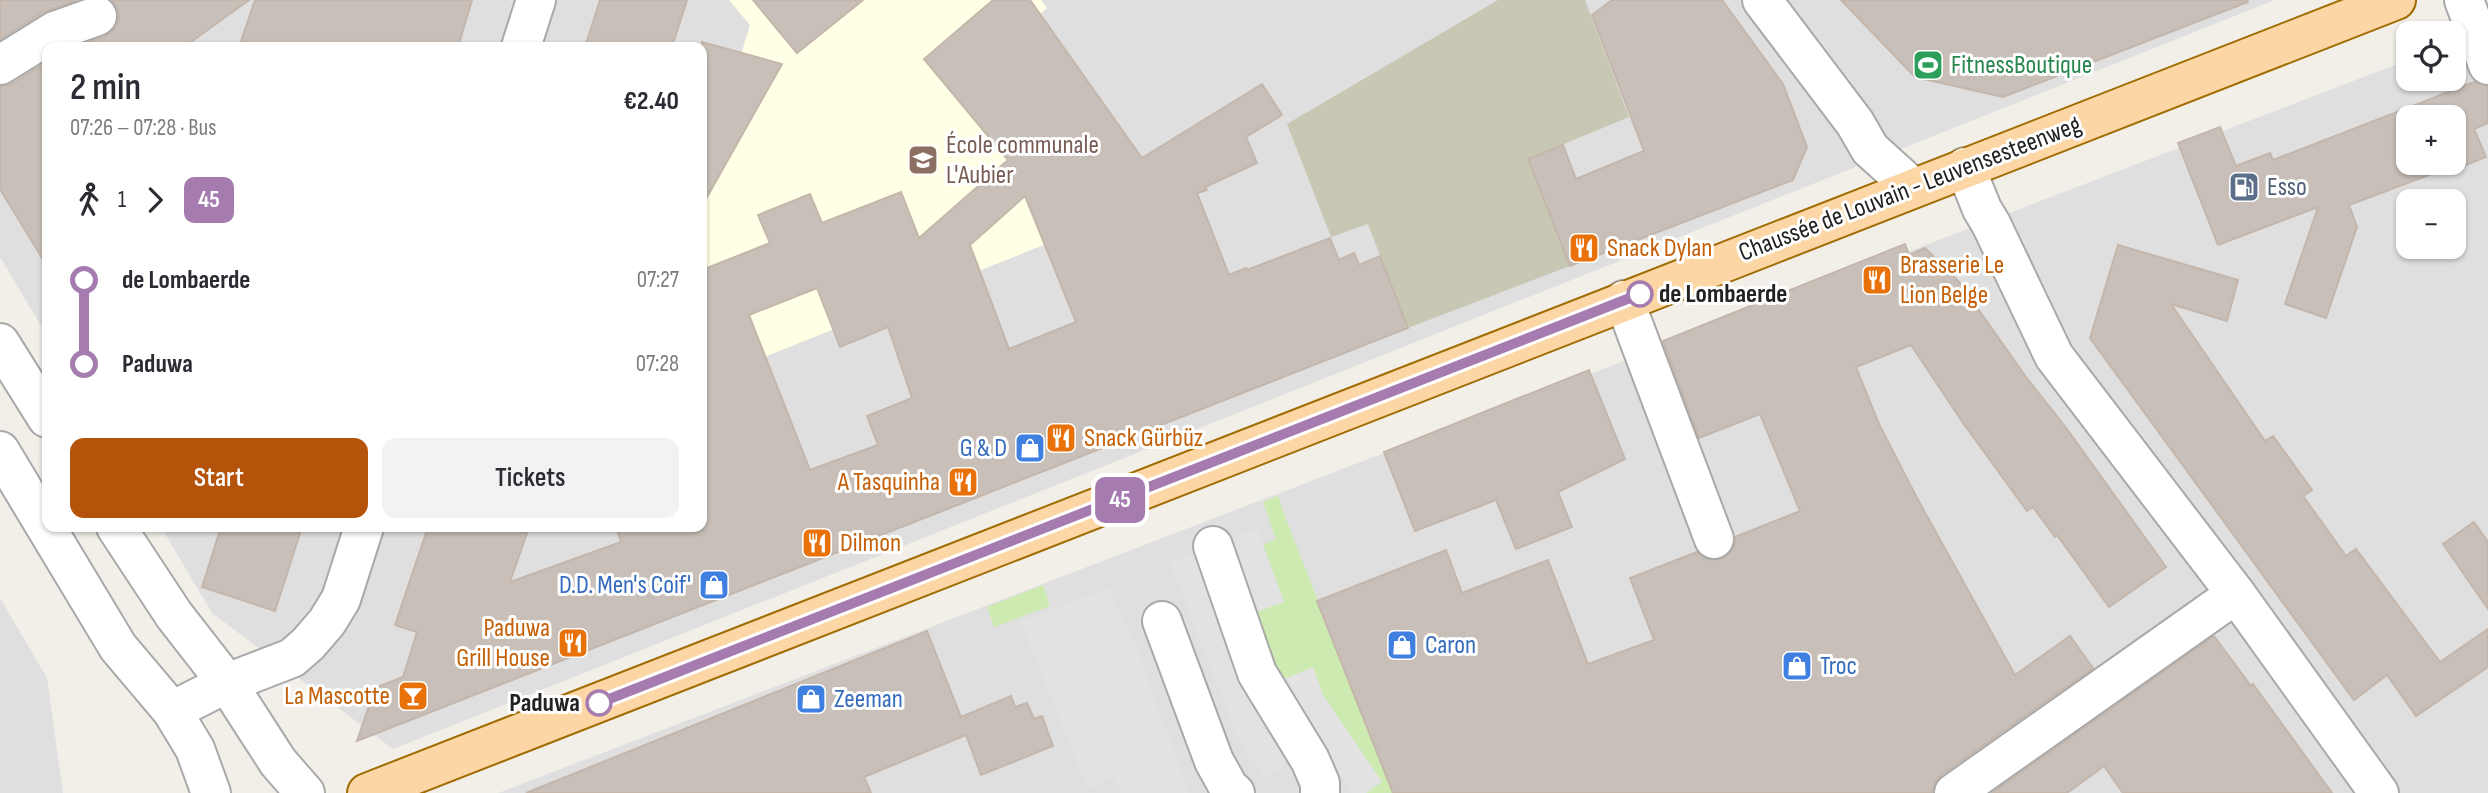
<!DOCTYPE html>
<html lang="en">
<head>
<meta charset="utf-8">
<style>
  body { margin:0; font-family:"Sofia Sans Condensed",sans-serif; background:#f2f2f3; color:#2b2b33; height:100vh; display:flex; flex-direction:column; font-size:26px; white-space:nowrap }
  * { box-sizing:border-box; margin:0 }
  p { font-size:23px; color:#7c7c81 }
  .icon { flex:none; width:38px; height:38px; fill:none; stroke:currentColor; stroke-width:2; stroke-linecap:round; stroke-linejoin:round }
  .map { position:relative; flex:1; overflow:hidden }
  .drawer { position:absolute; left:42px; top:42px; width:665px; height:490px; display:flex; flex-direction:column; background:#fff; border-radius:14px; box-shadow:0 2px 5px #0004 }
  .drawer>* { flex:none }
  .badge { padding:0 14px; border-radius:10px; font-size:24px; line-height:46px }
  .tools { position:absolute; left:2396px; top:21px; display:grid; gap:14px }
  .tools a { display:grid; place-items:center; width:70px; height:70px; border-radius:14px; background:#fff; box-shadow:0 2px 5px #0004; font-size:35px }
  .map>.badge { position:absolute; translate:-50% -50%; box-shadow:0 0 0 4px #fff }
  .legs { display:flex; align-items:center; gap:10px; height:77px; padding:0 28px; font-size:23px }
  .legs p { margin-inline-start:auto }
  .overview { display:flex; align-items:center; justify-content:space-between; height:119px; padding:0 28px }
  h1 { font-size:38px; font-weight:600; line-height:52px }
  .cta { display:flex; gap:14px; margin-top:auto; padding:14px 28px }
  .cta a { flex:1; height:80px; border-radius:14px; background:#b45309; color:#fff; font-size:28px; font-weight:600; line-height:80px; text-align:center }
  .cta a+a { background:#f2f2f3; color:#2b2b33 }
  ul { padding:0 28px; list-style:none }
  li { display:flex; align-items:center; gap:24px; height:84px; font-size:26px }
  li i { display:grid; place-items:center; width:10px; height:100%; margin:0 9px; background:currentColor }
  li i::after { content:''; width:18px; height:18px; margin:-9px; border:5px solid; border-radius:50%; background:#fff }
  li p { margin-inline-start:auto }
  li:first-child i { background:linear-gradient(#0000 50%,currentColor 0) }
  li:last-child i { background:linear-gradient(currentColor 50%,#0000 0) }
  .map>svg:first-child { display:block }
</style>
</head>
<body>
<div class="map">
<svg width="2488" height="793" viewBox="0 0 2488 793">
  <rect width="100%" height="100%" fill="#f2efe9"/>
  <g fill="#e0dfdf" fill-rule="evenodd">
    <polygon points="0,0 2275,0 393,749 212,613 161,527 702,527 702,47 47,47 47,336 0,257"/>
    <path d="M2488 30V793H498L2408 60V79H2454V43ZM2408 117H2454V163H2408ZM2408 201H2454V247H2408Z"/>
    <polygon points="0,598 47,678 63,793 0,793"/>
  </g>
  <polygon fill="#ffffe5" points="729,0 1041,0 1047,8 1040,14 1168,195 732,370 702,294 702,126 739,61 750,25"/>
  <polygon fill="#c7c7b4" points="1498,0 1585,0 1629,117 1528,159 1570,266 1408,328 1368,224 1331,237 1287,124"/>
  <g fill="#cdebb0">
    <polygon points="1278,496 1286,519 1393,793 1366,793 1382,782 1323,695 1313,668 1284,679 1279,674 1256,612 1284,602 1263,545 1276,539 1263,502"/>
    <polygon points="1043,585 1050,606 994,627 987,607"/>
  </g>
  <g fill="#e2e2e2">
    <polygon points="1257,529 1284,602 1256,612 1279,674 1285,679 1313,667 1323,695 1382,782 1366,793 1352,793 1324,746 1288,763 1265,779 1238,740 1170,562"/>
    <polygon points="1109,588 1136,647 1190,793 1121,793 1114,777 1087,788 1021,621"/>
  </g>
  <g fill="#c7bfb8" stroke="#c4b6ab" stroke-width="2" fill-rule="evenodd">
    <polygon points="0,0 77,0 44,12 0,39"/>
    <polygon points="112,0 249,0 184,47 75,47 104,37 114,30 119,19 118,9"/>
    <polygon points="255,0 472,0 458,47 239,47"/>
    <polygon points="600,0 687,0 672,47 585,47"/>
    <polygon points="753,0 863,0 797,53"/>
    <path d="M993 0H1030L1142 158 1262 84 1282 115 1246 137 1257 163 1205 187 1207 190 1197 193 1229 275 1246 268 1247 270 1330 238 1339 260 1354 253 1359 265 1380 256 1408 328 357 741 375 688 403 677 417 632 395 625 428 527H529L510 582 621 542 616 527H702V270L770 243 758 215 810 194 822 223 901 192 919 238 1008 160 924 59ZM1025 196 1076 322 1009 349 970 245ZM817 288 840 347 888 327 912 398 867 416 878 445 810 470 749 315Z"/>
    <polygon points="1612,0 1722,0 1783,84 1807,147 1793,180 1570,266 1528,159 1563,145 1576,179 1644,151 1592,15"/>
    <polygon points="1841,0 2247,0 2248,2 2003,97 1915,77"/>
    <polygon points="702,42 782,64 702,206"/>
    <polygon points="47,62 47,266 0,189 0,87 11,84"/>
    <path d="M2474 82 2488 86V123L2474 129 2486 157 2451 171 2450 167 2349 205 2357 227 2326 318 2285 304 2318 207 2218 245 2178 143 2220 127 2236 166 2270 153 2273 160ZM2408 117H2454V163H2408Z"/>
    <polygon points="1905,244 1909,255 1925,248 1959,282 2026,377 2067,429 2166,567 2109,607 2057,535 2055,537 2033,507 2027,511 1963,423 1911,345 1856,367 1879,424 1917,498 2015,675 2070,636 2093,668 1941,775 1935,783 1932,793 1393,793 1317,601 1446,550 1462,593 1548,560 1588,664 1654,640 1630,578 1697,552 1701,556 1710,560 1722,559 1731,552 1735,543 1735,537 1800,511 1760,414 1699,438 1663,341"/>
    <polygon points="2118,245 2238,280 2227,321 2171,304 2265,441 2273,436 2312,490 2303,496 2346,556 2356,549 2440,662 2488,629 2488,667 2416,716 2387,675 2354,700 2090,338"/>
    <polygon points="1589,370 1625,459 1558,492 1572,527 1516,549 1496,500 1415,531 1384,452"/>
    <polygon points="2474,522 2488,542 2488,609 2443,544"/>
    <polygon points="221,527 302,527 275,611 202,587"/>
    <polygon points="927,631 961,717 1011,696 1015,707 1027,703 1034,719 1042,716 1053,746 981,775 966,735 864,777 871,793 526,793"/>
    <polygon points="2214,636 2251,686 2253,684 2332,793 2123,793 2104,766 2067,793 1992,793"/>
  </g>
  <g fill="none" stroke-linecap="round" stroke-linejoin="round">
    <g stroke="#a9a9a9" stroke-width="42">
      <g id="minor">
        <polyline points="1762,0 1855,123 1870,149 1912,187"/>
        <polyline points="2464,0 2488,65"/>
        <polyline points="521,47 536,0"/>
        <polyline points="0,65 55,31 97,16"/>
        <polyline points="1965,167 1982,209 1991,224 2054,356 2236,594 2379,793"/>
        <polyline points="1624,300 1714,539"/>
        <polyline points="0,343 47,418"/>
        <polyline points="0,451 118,647 172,711 195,749 211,793"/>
        <polyline points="116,527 174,615 227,683 278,762 305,793"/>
        <polyline points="1213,546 1257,673 1310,760 1320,783 1320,793"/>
        <polyline points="1162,621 1214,761 1229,788 1235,793"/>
        <polyline points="172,711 227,683 292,658 308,644 327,622 341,599 364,527"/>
        <polyline points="1954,793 2236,594"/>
      </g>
    </g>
    <g stroke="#a06b00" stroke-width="42">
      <polyline id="major" points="367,793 2396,0"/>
    </g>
    <use href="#minor" stroke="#fff" stroke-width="38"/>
    <use href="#major" stroke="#fcd6a4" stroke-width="38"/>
  </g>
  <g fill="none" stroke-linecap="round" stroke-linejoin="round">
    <g stroke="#fff" stroke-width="16">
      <polyline id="line-1" points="599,703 1640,294"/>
    </g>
    <use href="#line-1" stroke="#a67cb0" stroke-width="10"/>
  </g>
  <defs>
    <g id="stadium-square" transform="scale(1.575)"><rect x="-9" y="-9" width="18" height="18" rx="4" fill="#2e9e5b" stroke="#fff"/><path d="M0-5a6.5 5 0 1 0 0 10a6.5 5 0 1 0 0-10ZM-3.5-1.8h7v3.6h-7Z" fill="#fff"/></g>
    <g id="school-square" transform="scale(1.575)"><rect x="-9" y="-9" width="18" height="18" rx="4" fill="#8d6e63" stroke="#fff"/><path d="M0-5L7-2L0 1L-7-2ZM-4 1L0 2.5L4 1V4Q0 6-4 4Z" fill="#fff"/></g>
    <g id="fuel-square" transform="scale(1.575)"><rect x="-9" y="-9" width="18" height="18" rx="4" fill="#5c6f8a" stroke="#fff"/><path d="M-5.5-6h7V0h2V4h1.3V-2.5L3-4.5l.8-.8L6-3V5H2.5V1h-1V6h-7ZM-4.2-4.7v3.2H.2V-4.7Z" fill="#fff"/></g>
    <g id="restaurant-square" transform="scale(1.575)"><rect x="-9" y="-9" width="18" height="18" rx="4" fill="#e8710a" stroke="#fff"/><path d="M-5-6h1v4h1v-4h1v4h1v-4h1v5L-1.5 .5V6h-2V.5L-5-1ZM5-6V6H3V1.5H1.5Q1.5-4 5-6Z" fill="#fff"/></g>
    <g id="shop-square" transform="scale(1.575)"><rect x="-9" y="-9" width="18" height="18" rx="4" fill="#3f7fe0" stroke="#fff"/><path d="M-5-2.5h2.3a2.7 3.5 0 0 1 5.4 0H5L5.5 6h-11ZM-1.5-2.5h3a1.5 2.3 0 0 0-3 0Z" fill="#fff"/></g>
    <g id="bar-square" transform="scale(1.575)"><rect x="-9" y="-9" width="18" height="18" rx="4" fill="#e8710a" stroke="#fff"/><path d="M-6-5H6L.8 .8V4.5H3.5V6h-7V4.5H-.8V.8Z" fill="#fff"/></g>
  </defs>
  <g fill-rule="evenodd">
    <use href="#stadium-square" x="1928" y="65"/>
    <use href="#school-square" x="923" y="160"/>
    <use href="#fuel-square" x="2244" y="187"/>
    <use href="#restaurant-square" x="1584" y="248"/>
    <use href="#restaurant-square" x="1877" y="280"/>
    <use href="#restaurant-square" x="1061" y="438"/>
    <use href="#shop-square" x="1030" y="448"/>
    <use href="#restaurant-square" x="963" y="482"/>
    <use href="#restaurant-square" x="817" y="543"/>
    <use href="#shop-square" x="714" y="585"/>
    <use href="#restaurant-square" x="573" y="643"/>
    <use href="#shop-square" x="1402" y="645"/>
    <use href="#shop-square" x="1797" y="666"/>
    <use href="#bar-square" x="413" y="696"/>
    <use href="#shop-square" x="811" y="699"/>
  </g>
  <g fill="#fff" stroke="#a67cb0" stroke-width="3.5">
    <circle cx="1640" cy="294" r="12"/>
    <circle cx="599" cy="703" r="12"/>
  </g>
  <g text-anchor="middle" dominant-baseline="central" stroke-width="6" stroke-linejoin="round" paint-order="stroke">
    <g font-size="26" fill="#27864d" stroke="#fff" text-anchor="start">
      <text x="1951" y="65">FitnessBoutique</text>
    </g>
    <g font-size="26" fill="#785e54" stroke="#fff" text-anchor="start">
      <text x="946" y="145">École communale<tspan x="946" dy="30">L'Aubier</tspan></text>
    </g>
    <g font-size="26" fill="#4e5e75" stroke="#fff" text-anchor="start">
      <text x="2267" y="187">Esso</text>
    </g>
    <g font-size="26" fill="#222" stroke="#fff">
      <text transform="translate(1910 189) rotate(-21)">Chaussée de Louvain - Leuvensesteenweg</text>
    </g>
    <g font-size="26" fill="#c56008" stroke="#fff" text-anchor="start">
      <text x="1607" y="248">Snack Dylan</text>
      <text x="1900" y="265">Brasserie Le<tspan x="1900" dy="30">Lion Belge</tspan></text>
      <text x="1084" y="438">Snack Gürbüz</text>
      <text x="940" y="482" text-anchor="end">A Tasquinha</text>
      <text x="840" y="543">Dilmon</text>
      <text x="550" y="628" text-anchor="end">Paduwa<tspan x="550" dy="30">Grill House</tspan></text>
      <text x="390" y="696" text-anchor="end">La Mascotte</text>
    </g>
    <g font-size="26" font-weight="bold" fill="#222" stroke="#fff" text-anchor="start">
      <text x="1659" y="294">de Lombaerde</text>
      <text x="580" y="703" text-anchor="end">Paduwa</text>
    </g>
    <g font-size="26" fill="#366cbe" stroke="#fff" text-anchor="start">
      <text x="1007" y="448" text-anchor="end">G &amp; D</text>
      <text x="691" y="585" text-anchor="end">D.D. Men's Coif'</text>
      <text x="1425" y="645">Caron</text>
      <text x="1820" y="666">Troc</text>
      <text x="834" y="699">Zeeman</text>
    </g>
  </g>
</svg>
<div class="tools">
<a><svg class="icon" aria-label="locate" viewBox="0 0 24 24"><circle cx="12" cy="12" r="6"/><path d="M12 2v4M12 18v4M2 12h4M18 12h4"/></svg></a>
<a>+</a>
<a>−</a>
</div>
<b class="badge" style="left:1120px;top:500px;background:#a67cb0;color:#fff">45</b>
<section class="drawer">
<div class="overview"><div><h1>2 min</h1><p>07:26 – 07:28 · Bus</p></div><b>€2.40</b></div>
<div class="legs"><svg class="icon" aria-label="walk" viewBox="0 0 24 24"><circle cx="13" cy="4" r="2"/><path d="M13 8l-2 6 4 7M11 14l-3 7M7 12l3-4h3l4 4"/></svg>1<svg class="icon" aria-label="forward" viewBox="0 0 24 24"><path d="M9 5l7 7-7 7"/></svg><b class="badge" style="background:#a67cb0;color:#fff">45</b></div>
<ul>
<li><i style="color:#a67cb0"></i><b>de Lombaerde</b><p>07:27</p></li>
<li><i style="color:#a67cb0"></i><b>Paduwa</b><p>07:28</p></li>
</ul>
<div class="cta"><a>Start</a><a>Tickets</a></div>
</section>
</div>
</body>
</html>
